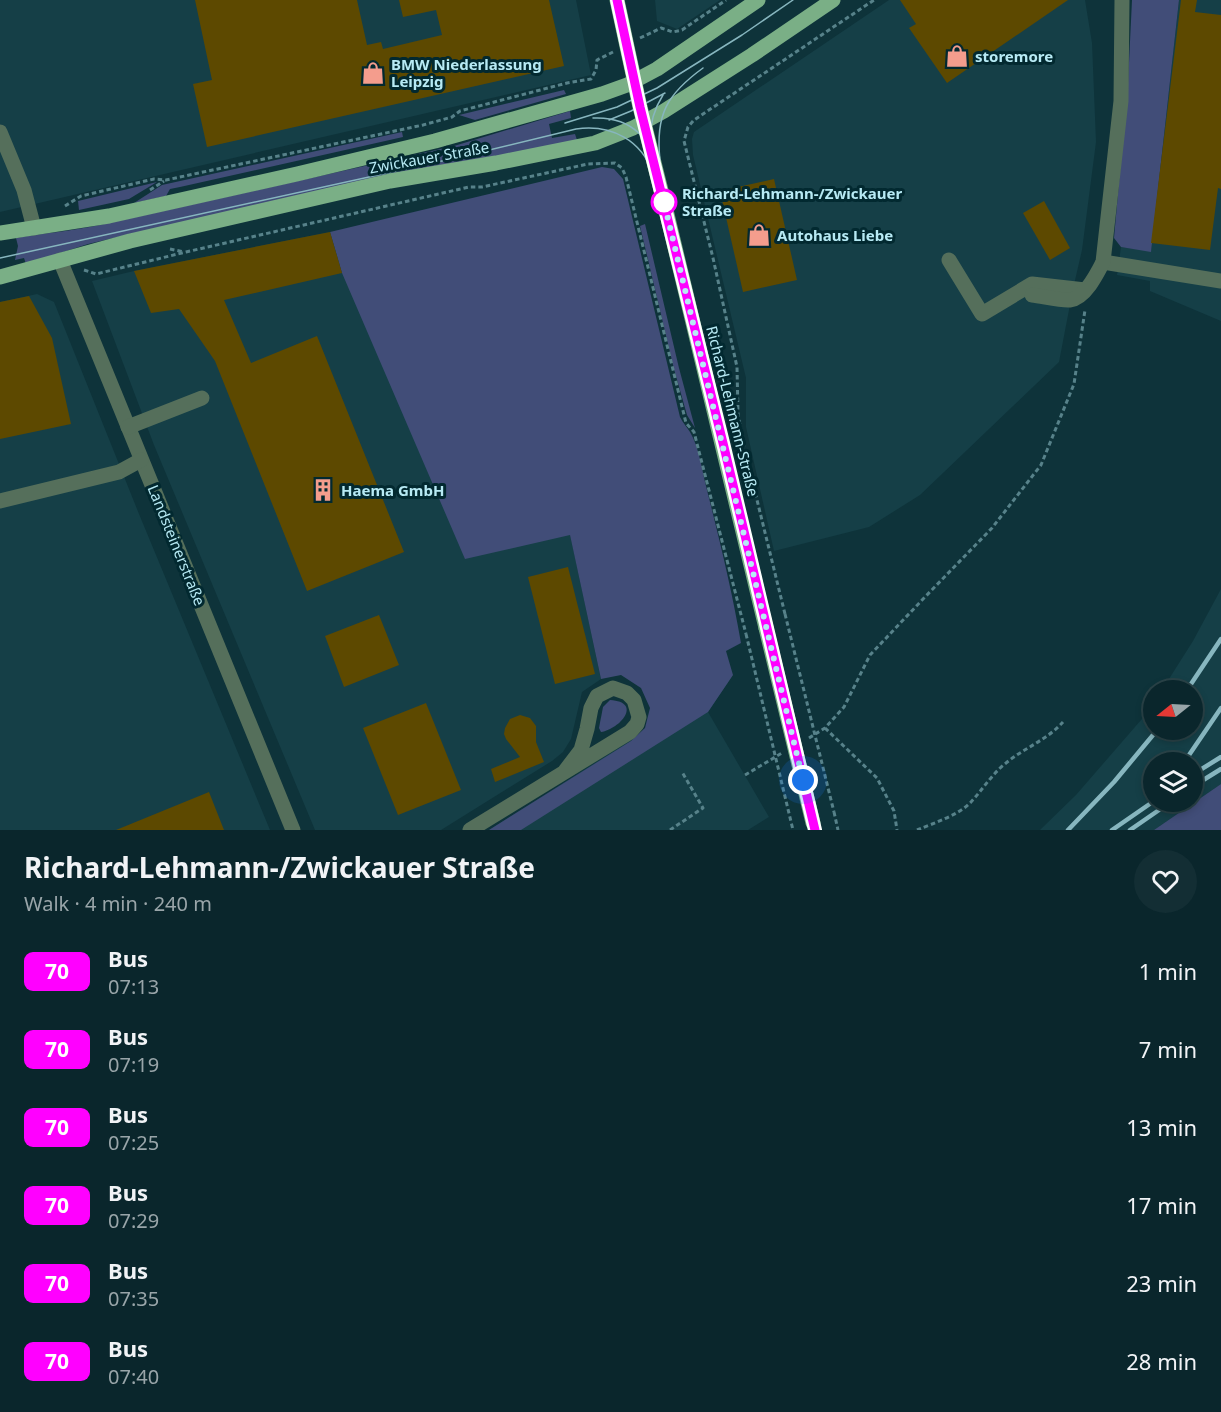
<!DOCTYPE html>
<html lang="en">
<head>
<meta charset="utf-8">
<style>
  body { margin:0; font-family:"Noto Sans",sans-serif; background:#132e34; color:#f1f3f6; height:100vh; display:flex; flex-direction:column; font-size:22px; white-space:nowrap }
  * { box-sizing:border-box; margin:0 }
  p { font-size:20px; color:#99a5a9 }
  .icon { flex:none; width:33px; height:33px; fill:none; stroke:currentColor; stroke-width:2; stroke-linecap:round; stroke-linejoin:round }
  .map { position:relative; height:830px; overflow:hidden }
  .panel { display:flex; flex-direction:column; background:#0a262c; flex:1 }
  .panel>* { flex:none }
  .badge { padding:0 12px; border-radius:9px; font-size:21px; line-height:39px }
  .needle { width:39px; rotate:252deg }
  .controls { position:absolute; left:1143px; top:680px; display:grid; gap:12px }
  .controls a { display:grid; place-items:center; width:60px; height:60px; border-radius:50%; background:#0a262c; box-shadow:0 3px 9px #0003,0 0 0 2px #2a4348; font-size:30px }
  .you { position:absolute; width:30px; height:30px; margin:-15px; border:4px solid #fff; border-radius:50%; background:#1a73e8; box-shadow:0 0 0 9px #1a73e833 }
  .map>.badge { position:absolute; translate:-50% -50%; box-shadow:0 0 0 3px #fff }
  .round { display:grid; place-items:center; flex:none; width:63px; height:63px; border-radius:32px; background:#132e34 }
  .head { display:flex; align-items:center; justify-content:space-between; height:102px; padding:0 24px }
  h1 { font-size:28px; font-weight:700; line-height:45px }
  ul { padding:0; list-style:none }
  li { display:flex; align-items:center; gap:18px; height:78px; padding:0 24px }
  li div { flex:1 }
  li b { display:block; font-size:22px }
  li em { font-style:normal }
  li .badge { min-width:66px; font-weight:700; text-align:center }
  .map>svg:first-child { display:block }
</style>
</head>
<body>
<div class="map">
<svg width="1221" height="830" viewBox="0 0 1221 830">
  <rect width="100%" height="100%" fill="#0e333a"/>
  <g fill="#153f47" fill-rule="evenodd">
    <polygon points="0,0 576,0 591,75 0,212"/>
    <polygon points="655,0 720,0 677,29 657,21"/>
    <polygon points="889,0 1085,0 1092,43 1096,142 1082,250 1073,289 1059,362 920,495 869,527 774,551 746,427 746,378 693,155 692,139 694,132"/>
    <polygon points="1179,0 1221,0 1221,321 1150,291 1150,281 1117,275 1121,247 1151,251"/>
    <polygon points="330,232 342,273 570,534 601,679 582,692 571,739 563,752 552,761 441,830 315,830 154,445 92,281 134,271"/>
    <polygon points="37,294 54,302 139,514 270,830 0,830 0,302"/>
    <path d="M1221 589V784L1154 830H1040L1076 795 1148 712 1153 703 1154 729H1192V690H1162L1193 641ZM1154 762H1192V801H1154Z"/>
    <polygon points="733,675 708,712 769,817 748,830 489,830"/>
  </g>
  <g fill="#414d78">
    <polygon points="1132,0 1179,0 1151,252 1121,247 1114,238 1128,83"/>
    <polygon points="564,90 566,94 475,120 459,115"/>
    <path d="M570 111 571 118 549 124 552 138 575 134 577 140 152 229 88 244 26 264 24 258 15 260 18 246 16 238C44 233 72 231 100 225L454 146Z"/>
    <polygon points="402,132 403,137 180,187 170,189 166,196 134,203 162,185"/>
    <path d="M602 167 614 169 623 179 680 417C683 423 687 427 690 432 699 447 702 470 706 486 719 538 732 590 741 643L726 651 733 675 708 712 521 830H489L631 741 645 728 650 708 641 688 621 675 601 679 570 535 465 559 342 273 330 232Z"/>
    <polygon points="157,182 129,199 79,210 78,201"/>
    <polygon points="645,224 679,368 695,428 687,415 674,369 640,226"/>
    <path d="M610 700C643 702 620 729 601 732L599 728 603 707Z"/>
    <polygon points="1221,784 1221,830 1154,830"/>
  </g>
  <g fill="#5d4900">
    <polygon points="195,0 357,0 367,45 381,42 383,49 442,35 436,10 403,17 399,0 549,0 564,66 207,147 193,84 212,80"/>
    <polygon points="900,0 1068,0 947,83 909,28 916,24"/>
    <polygon points="1181,0 1197,0 1195,12 1221,15 1221,189 1218,188 1210,250 1151,243"/>
    <polygon points="774,179 797,280 743,292 720,191"/>
    <polygon points="1044,201 1070,248 1050,260 1023,213"/>
    <polygon points="330,232 342,273 224,300 251,363 317,336 404,552 307,591 215,361 179,309 151,313 134,271"/>
    <polygon points="29,296 52,338 71,424 0,439 0,302"/>
    <polygon points="568,567 595,674 555,684 528,577"/>
    <polygon points="379,615 399,665 344,687 325,636"/>
    <polygon points="426,703 461,790 398,815 363,728"/>
    <polygon points="520,715 530,718 536,726 536,742 544,762 495,782 491,769 520,757 506,739 504,734 505,728 510,719"/>
    <polygon points="209,792 224,830 116,830"/>
  </g>
  <g fill="none" stroke-linecap="round" stroke-linejoin="round">
    <g stroke="#57828a" stroke-width="3" stroke-dasharray="4.5 3" stroke-linecap="butt">
      <polyline points="640,38 661,28 673,32 682,30 726,0"/>
      <polyline points="150,190 164,181"/>
      <polyline points="65,206 81,196 154,179 166,180 423,125 452,117 460,111 567,83 591,79 596,70 597,60 613,52"/>
      <polyline points="170,249 184,252"/>
      <polyline points="84,270 96,274 186,252 469,187 482,187 588,164 615,163 622,168 626,177 686,423 694,432 746,634"/>
      <polyline points="785,614 744,447 738,414 737,367 713,258 684,141 688,127 694,120 874,0"/>
      <polyline points="825,728 877,778 894,811 897,830"/>
      <polyline points="809,738 825,728 844,707 870,655 925,597 992,528 1041,465 1074,384 1085,310"/>
      <polyline points="745,775 782,753"/>
      <polyline points="834,812 838,830"/>
      <polyline points="670,830 703,808 682,772"/>
      <path d="M917 830C934 823 959 815 971 802 983 789 992 774 1006 763 1024 748 1047 740 1063 722"/>
    </g>
    <g stroke="#556f5b" stroke-width="15">
      <polyline points="0,132 24,190 34,228"/>
      <polyline points="60,260 293,830"/>
      <polyline points="949,260 982,314 1032,284 1085,290"/>
      <polyline points="1103,262 1221,281"/>
      <path d="M1032 295C1042 296 1061 301 1070 300 1085 298 1097 274 1103 262L1121 101 1122 0"/>
      <polyline points="128,427 202,398"/>
      <polyline points="0,501 119,472 141,460"/>
      <polyline points="470,830 630,732 637,724 639,717 634,700 627,693 613,688 597,696 591,708 587,729 581,750 565,771"/>
    </g>
    <g stroke="#7aaf86" stroke-width="15">
      <polyline points="617,0 640,107 666,210 766,628"/>
      <polyline points="0,233 109,216 297,174 435,141 602,94 627,85 657,69 758,0"/>
      <polyline points="0,277 130,241 390,181 496,163 595,143 633,128 664,111 752,55 833,0"/>
    </g>
    <g stroke="#87b6bf" stroke-width="1.5">
      <path d="M593 118C634 116 654 143 662 179"/>
      <polyline points="609,120 631,111 665,93"/>
      <polyline points="565,123 617,107 657,88 742,35 793,0"/>
      <path d="M650 140C650 123 654 109 663 95"/>
      <path d="M660 160C655 115 667 94 703 68"/>
      <path d="M0 258 460 157 576 129C611 124 642 140 653 174L812 830"/>
    </g>
    <g stroke="#87b6bf" stroke-width="4.5">
      <polyline points="1187,690 1221,639"/>
      <polyline points="1187,758 1221,708"/>
      <polyline points="1192,775 1221,757"/>
      <polyline points="1192,787 1221,769"/>
      <polyline points="1068,830 1114,782 1158,729"/>
      <polyline points="1112,830 1154,801"/>
      <polyline points="1130,830 1172,801"/>
    </g>
    <g stroke="#57828a" stroke-width="3" stroke-dasharray="4.5 3" stroke-linecap="butt">
      <polyline points="785,614 834,812"/>
      <polyline points="746,634 793,830"/>
    </g>
    <polyline stroke="#7aaf86" stroke-width="15" points="766,628 813,823"/>
  </g>
  <g fill="none" stroke-linecap="round" stroke-linejoin="round">
    <g stroke="#fff" stroke-width="14">
      <polyline id="line" points="617,0 640,107 724,447 815,830"/>
    </g>
    <use href="#line" stroke="#f0f" stroke-width="9"/>
    <polyline stroke="#b7eaf4" stroke-width="6" stroke-dasharray="0 10.8" points="664,202 662,194 803,780"/>
  </g>
  <defs>
    <g id="shop-bare" transform="scale(1.8)"><path d="M-5-2.5h2.3a2.7 3.5 0 0 1 5.4 0H5L5.5 6h-11ZM-1.5-2.5h3a1.5 2.3 0 0 0-3 0Z" fill="#f49d8d" stroke="#022930" stroke-width="2.5" paint-order="stroke"/></g>
    <g id="building-bare" transform="scale(1.8)"><path d="M-4-6H4V6H1V3H-1V6H-4ZM-2.5-4.3h1.7v1.8h-1.7ZM.8-4.3h1.7v1.8H.8ZM-2.5-1h1.7V.8h-1.7ZM.8-1h1.7V.8H.8Z" fill="#f49d8d" stroke="#022930" stroke-width="2.5" paint-order="stroke"/></g>
  </defs>
  <g fill-rule="evenodd">
    <use href="#shop-bare" x="957" y="56"/>
    <use href="#shop-bare" x="373" y="73"/>
    <use href="#shop-bare" x="759" y="235"/>
    <use href="#building-bare" x="323" y="490"/>
  </g>
  <circle fill="#fff" stroke="#f0f" stroke-width="3" cx="664" cy="202" r="12"/>
  <g text-anchor="middle" dominant-baseline="central" stroke-width="6" stroke-linejoin="round" paint-order="stroke">
    <g font-size="15" font-weight="bold" fill="#b7eaf4" stroke="#022930" text-anchor="start">
      <text x="975" y="56">storemore</text>
      <text x="391" y="64">BMW Niederlassung<tspan x="391" dy="17">Leipzig</tspan></text>
      <text x="777" y="235">Autohaus Liebe</text>
      <text x="341" y="490">Haema GmbH</text>
    </g>
    <g font-size="15" fill="#b7eaf4" stroke="#022930">
      <text transform="translate(429 157) rotate(-10)">Zwickauer Straße</text>
      <text transform="translate(733 411) rotate(76)">Richard-Lehmann-Straße</text>
      <text transform="translate(177 545) rotate(68)">Landsteinerstraße</text>
    </g>
    <g font-size="15" font-weight="bold" fill="#b7eaf4" stroke="#022930" text-anchor="start">
      <text x="682" y="193">Richard-Lehmann-/Zwickauer<tspan x="682" dy="17">Straße</tspan></text>
    </g>
  </g>
</svg>
<div class="controls">
<a><svg class="needle" viewBox="-14 -14 28 28"><path d="M0-13l5 13h-10z" fill="#e53935"/><path d="M0 13l5-13h-10z" fill="#99a5a9"/></svg></a>
<a><svg class="icon" aria-label="layers" viewBox="0 0 24 24"><path d="M12 4l9 5-9 5-9-5zM3 14l9 5 9-5"/></svg></a>
</div>
<div class="you" style="left:803px;top:780px"></div>
</div>
<section class="panel">
<div class="head"><div><h1>Richard-Lehmann-/Zwickauer Straße</h1><p>Walk · 4 min · 240 m</p></div><a class="round"><svg class="icon" aria-label="heart" viewBox="0 0 24 24"><path d="M12 20l-8-8c-3-5 5-10 8-4 3-6 11-1 8 4z"/></svg></a></div>
<ul>
<li><span class="badge" style="background:#f0f;color:#fff">70</span><div><b>Bus</b><p>07:13</p></div><em>1 min</em></li>
<li><span class="badge" style="background:#f0f;color:#fff">70</span><div><b>Bus</b><p>07:19</p></div><em>7 min</em></li>
<li><span class="badge" style="background:#f0f;color:#fff">70</span><div><b>Bus</b><p>07:25</p></div><em>13 min</em></li>
<li><span class="badge" style="background:#f0f;color:#fff">70</span><div><b>Bus</b><p>07:29</p></div><em>17 min</em></li>
<li><span class="badge" style="background:#f0f;color:#fff">70</span><div><b>Bus</b><p>07:35</p></div><em>23 min</em></li>
<li><span class="badge" style="background:#f0f;color:#fff">70</span><div><b>Bus</b><p>07:40</p></div><em>28 min</em></li>
</ul>
</section>
</body>
</html>
